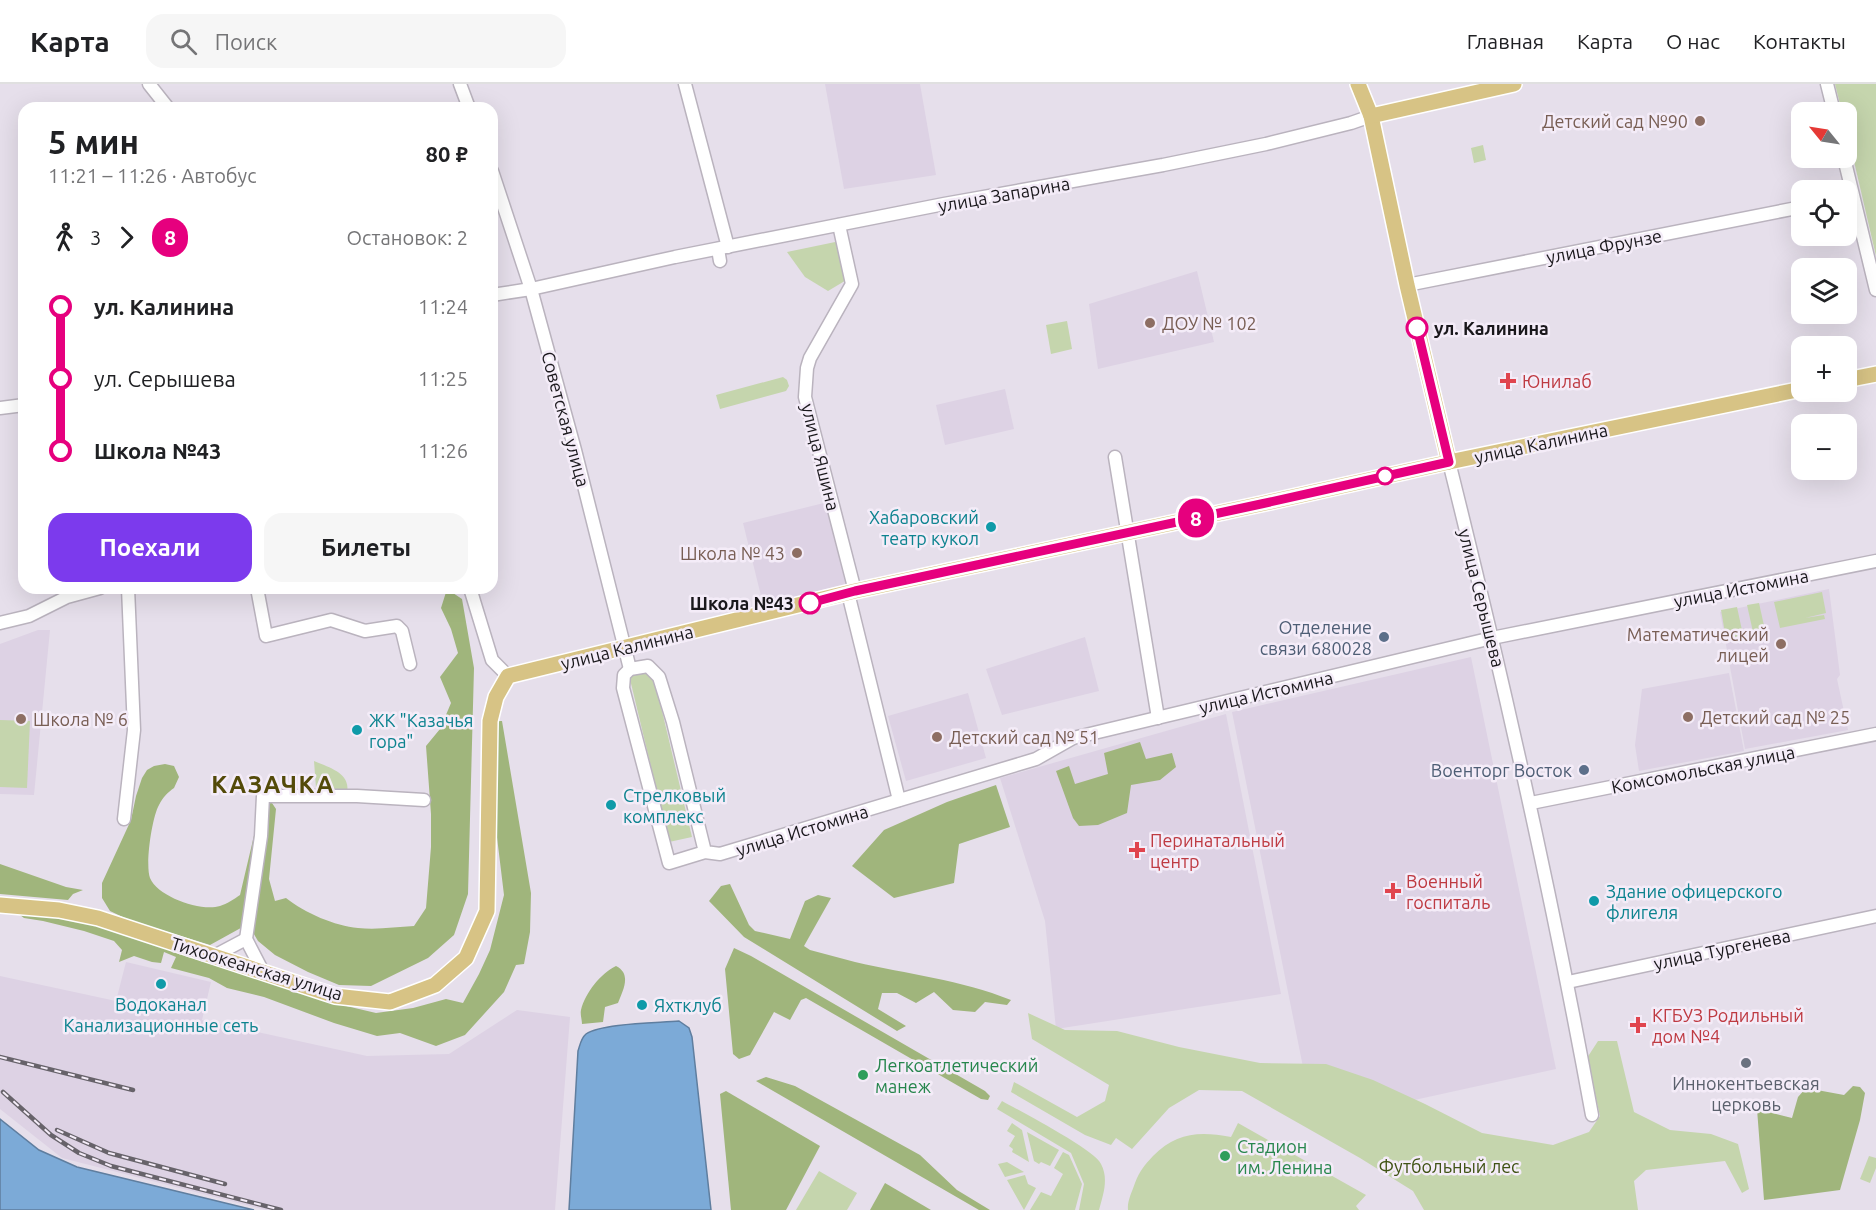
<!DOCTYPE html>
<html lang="ru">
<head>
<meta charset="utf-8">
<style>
  body { margin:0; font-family:Ubuntu,sans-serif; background:#f6f6f6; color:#202124; height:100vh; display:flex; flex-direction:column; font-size:22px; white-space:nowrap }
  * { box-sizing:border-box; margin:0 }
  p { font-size:20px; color:#757577 }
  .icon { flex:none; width:33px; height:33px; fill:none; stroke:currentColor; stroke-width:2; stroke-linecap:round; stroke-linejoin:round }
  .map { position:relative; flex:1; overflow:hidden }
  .side { position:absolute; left:18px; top:18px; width:480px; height:492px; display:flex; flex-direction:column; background:#fff; border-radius:18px; box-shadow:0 6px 24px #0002 }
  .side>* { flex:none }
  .badge { padding:0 12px; border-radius:20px; font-size:21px; line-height:39px }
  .needle { width:39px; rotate:300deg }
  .fabs { position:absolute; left:1791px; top:18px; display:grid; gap:12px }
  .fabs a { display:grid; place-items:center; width:66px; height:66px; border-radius:12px; background:#fff; box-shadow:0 6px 24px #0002; font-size:30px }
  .map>.badge { position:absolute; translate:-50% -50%; box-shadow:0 0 0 3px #fff }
  .legs { display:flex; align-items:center; gap:9px; height:66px; padding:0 30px; font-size:20px }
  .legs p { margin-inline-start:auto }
  .headline { display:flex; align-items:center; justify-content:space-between; height:102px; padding:0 30px }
  h1 { font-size:33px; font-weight:600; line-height:45px }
  .action { display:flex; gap:12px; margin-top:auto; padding:12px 30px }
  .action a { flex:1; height:69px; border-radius:18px; background:#7c3aed; color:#fff; font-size:24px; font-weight:600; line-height:69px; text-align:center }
  .action a+a { background:#f6f6f6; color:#202124 }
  ul { padding:0 30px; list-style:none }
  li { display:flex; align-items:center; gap:21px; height:72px; font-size:22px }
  li i { display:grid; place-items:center; width:9px; height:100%; margin:0 8px; background:currentColor }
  li i::after { content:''; width:15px; height:15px; margin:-8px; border:4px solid; border-radius:50%; background:#fff }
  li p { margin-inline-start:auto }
  li:first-child i { background:linear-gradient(#0000 50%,currentColor 0) }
  li:last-child i { background:linear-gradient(currentColor 50%,#0000 0) }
  header { display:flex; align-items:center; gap:36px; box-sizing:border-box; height:84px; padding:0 30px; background:#fff; border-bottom:2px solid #e0e0e0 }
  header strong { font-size:28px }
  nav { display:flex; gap:33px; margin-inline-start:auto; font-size:21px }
  .search { width:420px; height:54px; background:#f6f6f6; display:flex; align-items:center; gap:15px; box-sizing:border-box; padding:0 21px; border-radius:18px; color:#757577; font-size:22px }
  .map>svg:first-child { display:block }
</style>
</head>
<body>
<header>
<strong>Карта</strong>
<div class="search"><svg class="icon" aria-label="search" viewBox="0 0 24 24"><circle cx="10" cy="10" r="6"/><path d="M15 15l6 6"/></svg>Поиск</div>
<nav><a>Главная</a><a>Карта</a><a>О нас</a><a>Контакты</a></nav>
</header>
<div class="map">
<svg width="1876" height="1126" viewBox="0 0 1876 1126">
  <rect width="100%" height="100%" fill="#e6dfeb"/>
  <g fill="#ddd2e4">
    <polygon points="825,0 920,0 936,91 844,105"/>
    <polygon points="1197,187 1214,258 1098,285 1089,220"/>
    <polygon points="1005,305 1014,345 945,361 936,321"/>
    <polygon points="832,417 852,499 763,520 743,439"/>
    <polygon points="1829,505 1840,591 1837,595 1848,646 1745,665 1720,528"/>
    <polygon points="38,546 50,546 34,711 0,710 0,560"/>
    <polygon points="1085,553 1099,607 1002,631 986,585"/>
    <polygon points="1471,573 1556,985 1314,1038 1232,628"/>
    <polygon points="1729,589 1744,667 1639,687 1635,661 1642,605"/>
    <polygon points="968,609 986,674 906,697 888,632"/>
    <polygon points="1226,630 1281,910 1056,945 1045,837 1000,694"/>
    <polygon points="126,878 211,898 202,936 367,972 449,970 517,926 570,933 555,1126 266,1126 62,1074 0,1025 0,892 116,917"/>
  </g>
  <g fill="#c5d5ad">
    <polygon points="1835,0 1876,0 1876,172 1847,47 1846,28 1842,28"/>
    <polygon points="1483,61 1486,76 1474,79 1471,64"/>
    <polygon points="840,157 848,195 828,207 805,193 787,168"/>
    <polygon points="1067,237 1072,265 1051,270 1046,241"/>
    <polygon points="783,293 787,296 789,302 786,307 720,325 716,311"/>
    <polygon points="1822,508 1826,529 1805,534 1824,531 1825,535 1780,544 1774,518"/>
    <polygon points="1759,519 1765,546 1753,548 1747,521"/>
    <polygon points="1737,523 1743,551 1726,555 1721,526"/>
    <polygon points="652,585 692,753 669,758 629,591"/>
    <polygon points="0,636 30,637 27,704 0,703"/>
    <path d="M314 677C328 683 351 689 347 708L316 704Z"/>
    <polygon points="1028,929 1065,946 1117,947 1179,963 1260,979 1326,980 1373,996 1425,1020 1482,1049 1553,1061 1589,1048 1600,1032 1587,974 1598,957 1617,957 1634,1028 1670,1046 1711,1050 1738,1060 1749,1105 1742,1109 1725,1077 1646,1086 1634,1097 1638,1126 1424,1126 1413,1107 1360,1074 1242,1007 1199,1006 1169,1024 1132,1065 1116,1054 1111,1061 1085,1051 1011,1008 1014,998 1077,1033 1105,1017 1109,1001 1032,955"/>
    <path d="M1002 1017C1020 1027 1095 1066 1101 1080 1109 1095 1103 1111 1099 1126H1079L1084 1100 1071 1069 997 1025Z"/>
    <polygon points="1012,1039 1022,1046 1029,1078 1012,1068 1013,1065 1009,1062 1015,1052 1007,1047"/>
    <path d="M1238 1039 1366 1111 1356 1122 1359 1126H1128C1127 1117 1132 1108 1135 1099 1140 1086 1144 1082 1153 1072 1176 1048 1200 1047 1231 1053Z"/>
    <polygon points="1027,1048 1059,1066 1050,1082 1041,1078 1039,1080 1034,1077"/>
    <polygon points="1063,1068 1069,1071 1082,1100 1075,1126 1030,1126 1041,1108 1051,1112 1063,1090 1054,1084"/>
    <polygon points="1869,1072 1876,1074 1876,1084 1870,1099 1860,1095"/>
    <polygon points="1007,1078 1024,1088 1005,1093 998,1080"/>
    <polygon points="819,1087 857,1109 847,1126 796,1126"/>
    <polygon points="1025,1091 1028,1100 1036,1104 1024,1126 1007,1096"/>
  </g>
  <g fill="#a0b57c">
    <path d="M447 505 462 515 474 584 468 810 454 851 428 874 371 902 339 901 308 888 275 871 258 857 248 840 210 861 129 836 110 827 102 814V799L131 736 136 712 142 694 147 686 154 682 165 680 174 682 179 693 174 704C167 709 163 713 159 721 152 733 145 781 150 794 158 813 201 828 220 822 227 820 234 815 240 811L260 726 270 716 276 725 269 795 275 817 286 814C305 829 335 842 358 844 377 846 396 843 414 842L426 824 431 763V730L426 662 440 645 451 619 440 593 458 569 451 545 441 524Z"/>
    <polygon points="495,637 502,637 531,809 530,848 524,880 516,881 504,908 465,951 436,962 400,949 377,952 334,939 264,913 227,904 209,894 171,884 176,873 164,868 161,879 152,878 134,872 119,878 122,866 114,857 84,847 43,837 24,834 16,828 75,833 247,886 342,921 376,929 413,924 446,915 463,919 479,890 490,866 504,811 496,745"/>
    <polygon points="1140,658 1146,675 1172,669 1176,683 1160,696 1131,701 1127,729 1098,741 1079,742 1073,734 1056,687 1069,682 1075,700 1108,690 1104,669"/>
    <polygon points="996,701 1010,743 959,760 954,799 894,814 852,782 884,746 947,718"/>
    <polygon points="0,780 66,803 83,806 73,810 68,816 0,810"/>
    <path d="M730 800 749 841 755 847 790 855 805 817 818 811 831 814 804 862 810 866C825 870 840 874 855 878 907 890 961 896 1011 916L1007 921 985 918 975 928 953 926 934 908 916 919 897 909H882L878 925 906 942 897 947 744 853 709 817 721 802Z"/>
    <polygon points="734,864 751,872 985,1007 990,1012 988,1016 981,1015 806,914 801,916 790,936 774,928 750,971 739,975 733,970 725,885"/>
    <path d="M616 882C632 890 623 906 618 919L605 923 603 938 582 940C582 936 580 930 581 926 585 909 601 889 616 882Z"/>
    <polygon points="766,993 795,1002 920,1071 957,1106 990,1126 979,1126 756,997"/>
    <polygon points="1853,1002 1860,1003 1865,1009 1860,1036 1840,1106 1764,1116 1757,1025 1792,1034 1798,1013 1806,1004 1844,1011"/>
    <polygon points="726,1007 820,1062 786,1126 731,1126 720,1010"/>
    <polygon points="885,1099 931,1126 870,1126"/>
  </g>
  <g fill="#7caad7" stroke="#5f7e9f" stroke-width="1.5">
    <path d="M679 937 689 944 692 953 711 1126H569L578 967C580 961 581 954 586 950 602 939 658 939 679 937Z"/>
    <polygon points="0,1035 39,1066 77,1083 254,1126 0,1126"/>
  </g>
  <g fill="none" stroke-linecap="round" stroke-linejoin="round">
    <g stroke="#bab3be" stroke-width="15">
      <g id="minor">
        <polyline points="149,0 168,24"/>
        <polyline points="460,0 469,24"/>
        <polyline points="685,0 728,163"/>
        <polyline points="1827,0 1834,28"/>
        <polyline points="1844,74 1876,206"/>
        <polyline points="492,87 531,205 575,366 630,585"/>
        <polyline points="839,141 852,200 810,274 807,284 805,313 855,507"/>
        <polyline points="718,165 720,177"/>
        <polyline points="1407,201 1802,123"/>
        <polyline points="492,211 531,205 675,173 944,120 1163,81 1266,60 1351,39 1371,32"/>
        <polyline points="0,324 24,321"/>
        <polyline points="1115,373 1158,634"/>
        <path d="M1449 378C1503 594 1552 811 1592 1031"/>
        <polyline points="257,504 266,552 331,536 365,547 397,542 402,547 410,580"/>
        <polyline points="470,504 492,576 508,592"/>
        <polyline points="848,509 899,716"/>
        <polyline points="0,539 29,532 67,513 100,504"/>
        <polyline points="1531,719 1876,650"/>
        <polyline points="124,735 134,646 128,504"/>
        <polyline points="705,768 673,638 659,593 648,582 630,585 624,591 623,604 669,779 705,768 720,770 1036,675 1073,654 1492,554 1876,477"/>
        <polyline points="214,872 246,855"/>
        <polyline points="263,888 246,855 261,752 263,712 357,712 424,716"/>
        <polyline points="1568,898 1876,832"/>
      </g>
    </g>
    <g stroke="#fff" stroke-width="18">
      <g id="major">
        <polyline points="1358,0 1371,32 1407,201 1449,378"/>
        <polyline points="1371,32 1514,0"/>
        <polyline points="1846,296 1876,290"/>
        <polyline points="0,821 59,826 98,834 335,912 390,918 435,901 466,874 487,827 490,637 496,613 508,592 855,507 1261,420 1449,378 1802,305"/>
      </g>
    </g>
    <use href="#minor" stroke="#fff" stroke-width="12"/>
    <use href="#major" stroke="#d7c385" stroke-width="15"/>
    <g stroke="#67636a" stroke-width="4.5">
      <g id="rail">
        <polyline points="0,973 133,1006"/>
        <polyline points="3,1008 51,1051 79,1069 111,1082 281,1126"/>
        <polyline points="57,1046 109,1069 225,1100"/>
      </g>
    </g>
    <use href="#rail" stroke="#f4ecf8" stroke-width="2" stroke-dasharray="7" stroke-linecap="butt"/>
  </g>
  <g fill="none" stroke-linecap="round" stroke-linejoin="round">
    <g stroke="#fff" stroke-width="14">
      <polyline id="line-1" points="810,519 855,507 1261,420 1449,378 1417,244"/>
    </g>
    <use href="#line-1" stroke="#e6007e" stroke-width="9"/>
  </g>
  <g fill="#8d6e63" stroke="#f4ecf8" stroke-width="2">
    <circle cx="1700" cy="37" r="6"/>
    <circle cx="1150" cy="239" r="6"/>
    <circle cx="797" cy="469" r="6"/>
    <circle cx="1781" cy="560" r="6"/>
    <circle cx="1688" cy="633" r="6"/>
    <circle cx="21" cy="635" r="6"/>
    <circle cx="937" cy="653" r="6"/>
  </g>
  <g fill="#fff" stroke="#e6007e" stroke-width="3">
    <circle cx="1417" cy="244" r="10"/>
    <circle cx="1385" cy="392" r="8"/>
    <circle cx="810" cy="519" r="10"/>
  </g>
  <g fill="#e0444e" stroke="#f4ecf8" stroke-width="2">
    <path d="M1505 288h6v6h6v6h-6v6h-6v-6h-6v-6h6z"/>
    <path d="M1134 757h6v6h6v6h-6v6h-6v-6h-6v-6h6z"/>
    <path d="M1390 798h6v6h6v6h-6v6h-6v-6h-6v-6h6z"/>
    <path d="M1635 932h6v6h6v6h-6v6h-6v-6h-6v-6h6z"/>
  </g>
  <g fill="#0f9aa8" stroke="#f4ecf8" stroke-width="2">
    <circle cx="991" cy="443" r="6"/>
    <circle cx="357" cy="646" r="6"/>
    <circle cx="611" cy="721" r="6"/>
    <circle cx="1594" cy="817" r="6"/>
    <circle cx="161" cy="900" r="6"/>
    <circle cx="642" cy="921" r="6"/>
  </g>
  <g fill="#5c6f8a" stroke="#f4ecf8" stroke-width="2">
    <circle cx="1384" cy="553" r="6"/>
    <circle cx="1584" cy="686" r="6"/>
  </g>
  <circle fill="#6b7280" stroke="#f4ecf8" stroke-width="2" cx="1746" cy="979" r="6"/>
  <g fill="#2e9e5b" stroke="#f4ecf8" stroke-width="2">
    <circle cx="863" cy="991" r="6"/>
    <circle cx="1225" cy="1072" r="6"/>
  </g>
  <g text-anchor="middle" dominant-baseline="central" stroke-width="5" stroke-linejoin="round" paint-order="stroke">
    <g font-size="18" fill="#785e54" stroke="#f4ecf8" text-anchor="start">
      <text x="1688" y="37" text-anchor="end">Детский сад №90</text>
      <text x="1162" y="239">ДОУ № 102</text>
      <text x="785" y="469" text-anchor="end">Школа № 43</text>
      <text x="1769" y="550" text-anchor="end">Математический<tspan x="1769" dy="21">лицей</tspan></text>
      <text x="1700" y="633">Детский сад № 25</text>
      <text x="33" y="635">Школа № 6</text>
      <text x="949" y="653">Детский сад № 51</text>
    </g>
    <g font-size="18" fill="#1a181c" stroke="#f4ecf8">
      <text transform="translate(1004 110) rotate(-10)">улица Запарина</text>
      <text transform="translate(1604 162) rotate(-11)">улица Фрунзе</text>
      <text transform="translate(566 335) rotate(75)">Советская улица</text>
      <text transform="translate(1541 359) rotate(-12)">улица Калинина</text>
      <text transform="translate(821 373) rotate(76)">улица Яшина</text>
      <text transform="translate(1741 504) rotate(-11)">улица Истомина</text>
      <text transform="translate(1482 514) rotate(76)">улица Серышева</text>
      <text transform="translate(627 563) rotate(-14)">улица Калинина</text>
      <text transform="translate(1266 608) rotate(-13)">улица Истомина</text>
      <text transform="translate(1703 685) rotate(-11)">Комсомольская улица</text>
      <text transform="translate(802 746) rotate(-17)">улица Истомина</text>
      <text transform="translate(1722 865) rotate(-12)">улица Тургенева</text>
      <text transform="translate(257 884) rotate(17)">Тихоокеанская улица</text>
    </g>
    <g font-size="18" font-weight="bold" fill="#1a181c" stroke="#f4ecf8" text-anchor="start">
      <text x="1434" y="244">ул. Калинина</text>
      <text x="794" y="519" text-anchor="end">Школа №43</text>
    </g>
    <g font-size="18" fill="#be3a42" stroke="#f4ecf8" text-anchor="start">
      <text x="1522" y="297">Юнилаб</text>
      <text x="1150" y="756">Перинатальный<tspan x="1150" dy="21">центр</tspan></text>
      <text x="1406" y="797">Военный<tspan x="1406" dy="21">госпиталь</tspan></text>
      <text x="1652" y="931">КГБУЗ Родильный<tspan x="1652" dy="21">дом №4</tspan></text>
    </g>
    <g font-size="18" fill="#0d838f" stroke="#f4ecf8" text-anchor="start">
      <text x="979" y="433" text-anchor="end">Хабаровский<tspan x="979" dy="21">театр кукол</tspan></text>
      <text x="369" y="636">ЖК "Казачья<tspan x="369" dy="21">гора"</tspan></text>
      <text x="623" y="711">Стрелковый<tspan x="623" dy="21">комплекс</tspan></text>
      <text x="1606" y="807">Здание офицерского<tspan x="1606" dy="21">флигеля</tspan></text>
      <text x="161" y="920" text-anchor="middle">Водоканал<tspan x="161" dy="21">Канализационные сеть</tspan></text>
      <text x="654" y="921">Яхтклуб</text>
    </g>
    <g font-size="18" fill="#4e5e75" stroke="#f4ecf8" text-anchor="end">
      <text x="1372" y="543">Отделение<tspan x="1372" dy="21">связи 680028</tspan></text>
      <text x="1572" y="686">Военторг Восток</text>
    </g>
    <g font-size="18" fill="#27864d" stroke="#f4ecf8" text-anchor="start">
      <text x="875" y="981">Легкоатлетический<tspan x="875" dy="21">манеж</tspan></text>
      <text x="1237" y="1062">Стадион<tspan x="1237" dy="21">им. Ленина</tspan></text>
    </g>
    <g font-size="18" fill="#5b616d" stroke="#f4ecf8">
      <text x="1746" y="999">Иннокентьевская<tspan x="1746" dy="21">церковь</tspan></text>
    </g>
    <g font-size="18" fill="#405315" stroke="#f4ecf8">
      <text x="1449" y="1082">Футбольный лес</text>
    </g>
    <g font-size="24" font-weight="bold" letter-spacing="1.5" fill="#534a09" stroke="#f4ecf8">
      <text x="273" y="700">КАЗАЧКА</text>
    </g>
  </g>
</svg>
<div class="fabs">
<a><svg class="needle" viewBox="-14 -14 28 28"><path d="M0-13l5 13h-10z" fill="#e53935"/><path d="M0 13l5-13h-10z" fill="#757577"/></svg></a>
<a><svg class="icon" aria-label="locate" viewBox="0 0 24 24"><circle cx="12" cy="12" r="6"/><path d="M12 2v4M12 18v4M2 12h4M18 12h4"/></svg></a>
<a><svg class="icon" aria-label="layers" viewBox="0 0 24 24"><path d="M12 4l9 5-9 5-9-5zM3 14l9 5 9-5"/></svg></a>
<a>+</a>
<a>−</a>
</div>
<b class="badge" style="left:1196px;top:434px;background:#e6007e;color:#fff">8</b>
<section class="side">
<div class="headline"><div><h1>5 мин</h1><p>11:21 – 11:26 · Автобус</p></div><b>80 ₽</b></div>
<div class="legs"><svg class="icon" aria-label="walk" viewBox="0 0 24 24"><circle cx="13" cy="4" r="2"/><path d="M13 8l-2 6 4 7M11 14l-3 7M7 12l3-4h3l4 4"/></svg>3<svg class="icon" aria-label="forward" viewBox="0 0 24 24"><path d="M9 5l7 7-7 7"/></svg><b class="badge" style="background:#e6007e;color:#fff">8</b><p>Остановок: 2</p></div>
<ul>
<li><i style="color:#e6007e"></i><b>ул. Калинина</b><p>11:24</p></li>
<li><i style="color:#e6007e"></i><span>ул. Серышева</span><p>11:25</p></li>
<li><i style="color:#e6007e"></i><b>Школа №43</b><p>11:26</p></li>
</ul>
<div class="action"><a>Поехали</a><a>Билеты</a></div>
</section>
</div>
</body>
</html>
